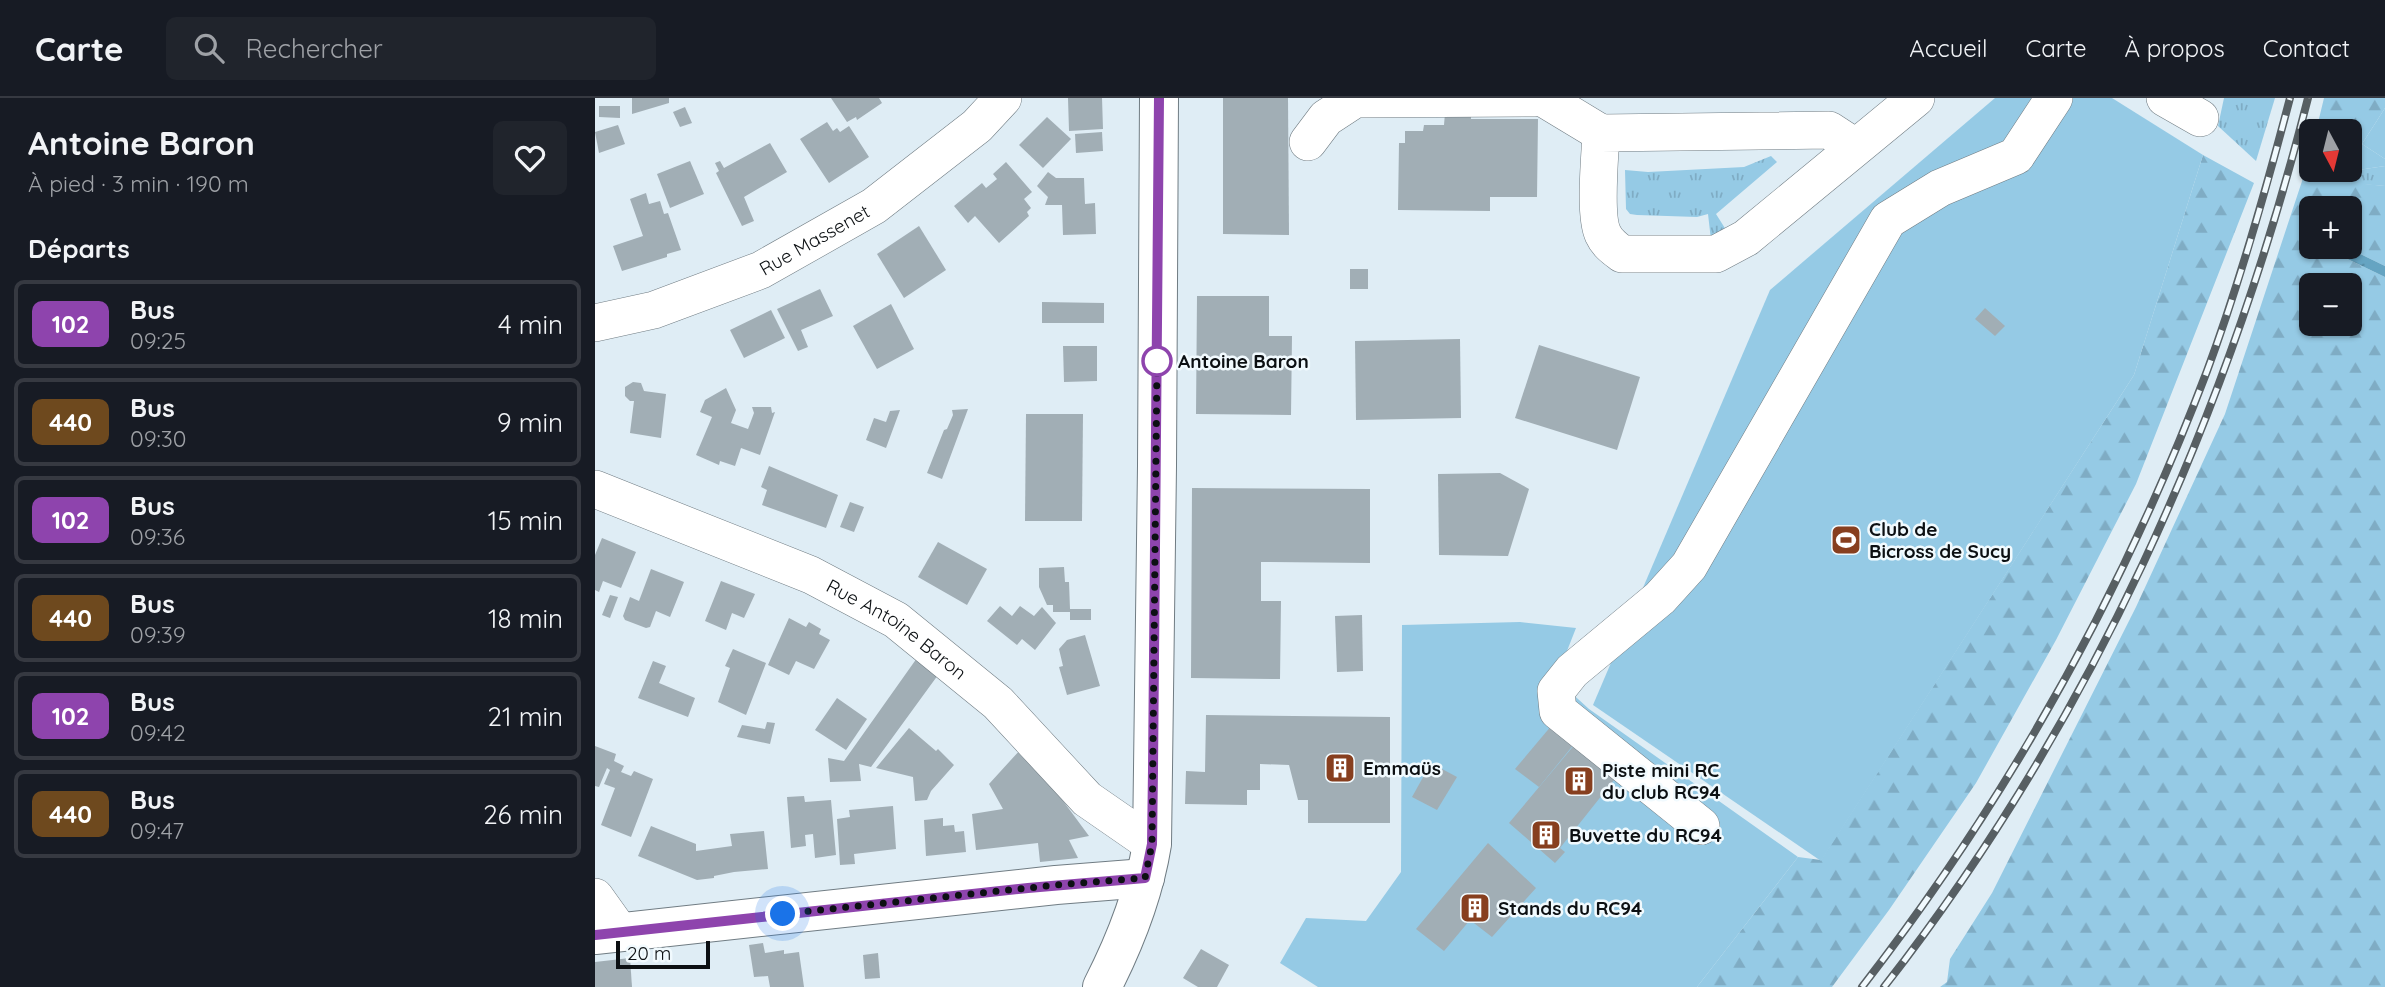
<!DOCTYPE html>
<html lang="fr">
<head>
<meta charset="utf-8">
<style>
  body { margin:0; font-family:Quicksand,sans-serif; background:#20242c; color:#f1f3f6; height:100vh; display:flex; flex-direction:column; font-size:26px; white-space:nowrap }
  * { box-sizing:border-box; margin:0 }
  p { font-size:23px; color:#9ea1a6 }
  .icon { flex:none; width:38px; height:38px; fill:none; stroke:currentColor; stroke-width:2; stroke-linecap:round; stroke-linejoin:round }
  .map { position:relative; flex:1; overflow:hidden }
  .sheet { display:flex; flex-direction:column; background:#171b24; width:595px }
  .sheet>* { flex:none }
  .badge { padding:0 14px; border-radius:10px; font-size:24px; line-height:46px }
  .needle { width:46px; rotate:173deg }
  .tools { position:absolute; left:1704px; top:21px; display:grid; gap:14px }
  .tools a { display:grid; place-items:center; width:63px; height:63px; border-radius:10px; background:#171b24; box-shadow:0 2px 5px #0004; font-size:35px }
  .scale { position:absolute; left:21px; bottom:18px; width:94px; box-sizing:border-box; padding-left:7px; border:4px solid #0c1013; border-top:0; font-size:19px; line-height:24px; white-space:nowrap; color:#0c1013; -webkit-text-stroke:5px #f1fafe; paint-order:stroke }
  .you { position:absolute; width:35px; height:35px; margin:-18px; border:5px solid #fff; border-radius:50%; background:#1a73e8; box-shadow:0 0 0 10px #1a73e833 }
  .map>.badge { position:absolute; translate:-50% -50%; box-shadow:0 0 0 4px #fff }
  h2 { padding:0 28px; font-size:26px; line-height:63px }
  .round { display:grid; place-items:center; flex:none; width:74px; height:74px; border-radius:10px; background:#20242c }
  .overview { display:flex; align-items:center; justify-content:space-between; height:119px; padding:0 28px }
  h1 { font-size:33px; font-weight:700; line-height:52px }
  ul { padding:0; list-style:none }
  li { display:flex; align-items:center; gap:21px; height:88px; margin:0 14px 10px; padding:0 14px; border:4px solid #363941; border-radius:10px }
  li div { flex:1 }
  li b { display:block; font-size:26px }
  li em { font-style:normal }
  li .badge { min-width:77px; font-weight:700; text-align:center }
  header { display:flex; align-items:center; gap:42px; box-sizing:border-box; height:98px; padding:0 35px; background:#171b24; border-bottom:2px solid #363941 }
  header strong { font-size:33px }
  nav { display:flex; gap:38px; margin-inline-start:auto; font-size:24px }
  .search { width:490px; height:63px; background:#20242c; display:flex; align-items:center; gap:18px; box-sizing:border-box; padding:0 24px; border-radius:10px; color:#9ea1a6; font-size:26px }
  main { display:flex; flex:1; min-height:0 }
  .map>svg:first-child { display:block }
</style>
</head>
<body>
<header>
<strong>Carte</strong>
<div class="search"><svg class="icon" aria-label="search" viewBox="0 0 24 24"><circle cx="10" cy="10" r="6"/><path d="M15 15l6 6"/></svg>Rechercher</div>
<nav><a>Accueil</a><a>Carte</a><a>À propos</a><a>Contact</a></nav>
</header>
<main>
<section class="sheet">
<div class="overview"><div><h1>Antoine Baron</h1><p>À pied · 3 min · 190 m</p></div><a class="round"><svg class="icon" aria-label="heart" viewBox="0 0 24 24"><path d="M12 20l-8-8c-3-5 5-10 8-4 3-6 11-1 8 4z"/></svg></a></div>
<h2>Départs</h2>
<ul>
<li><span class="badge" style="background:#8e44ad;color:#fff">102</span><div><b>Bus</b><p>09:25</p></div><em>4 min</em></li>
<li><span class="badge" style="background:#6e491e;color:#fff">440</span><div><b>Bus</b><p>09:30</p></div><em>9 min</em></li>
<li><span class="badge" style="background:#8e44ad;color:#fff">102</span><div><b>Bus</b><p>09:36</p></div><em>15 min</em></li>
<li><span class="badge" style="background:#6e491e;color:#fff">440</span><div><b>Bus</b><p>09:39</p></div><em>18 min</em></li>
<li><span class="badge" style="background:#8e44ad;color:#fff">102</span><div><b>Bus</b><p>09:42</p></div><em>21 min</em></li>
<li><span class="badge" style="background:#6e491e;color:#fff">440</span><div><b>Bus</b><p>09:47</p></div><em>26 min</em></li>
</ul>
</section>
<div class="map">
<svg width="1790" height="889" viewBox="0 0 1790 889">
  <defs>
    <pattern id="grass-tufts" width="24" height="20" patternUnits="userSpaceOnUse" patternTransform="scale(1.75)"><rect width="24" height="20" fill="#95cae5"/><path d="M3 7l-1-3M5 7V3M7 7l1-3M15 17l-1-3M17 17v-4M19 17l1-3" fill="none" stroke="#7facc4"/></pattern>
    <pattern id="forest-firs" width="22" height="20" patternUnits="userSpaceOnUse" patternTransform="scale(1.75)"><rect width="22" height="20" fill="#95cae5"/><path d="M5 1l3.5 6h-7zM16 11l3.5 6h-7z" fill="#7facc4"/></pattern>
    <pattern id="water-ripples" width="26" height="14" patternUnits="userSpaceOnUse" patternTransform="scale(1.75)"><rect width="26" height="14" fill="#65a4c2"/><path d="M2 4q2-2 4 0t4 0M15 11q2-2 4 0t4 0" fill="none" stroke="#52849c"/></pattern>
  </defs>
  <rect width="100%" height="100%" fill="#dfedf5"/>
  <g fill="url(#grass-tufts)">
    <polygon points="1629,0 1680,0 1661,63 1623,28"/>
    <polygon points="1176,58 1182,64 1121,116 1133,135 1116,142 1113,116 1102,119 1042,117 1035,116 1031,111 1030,72 1053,74 1149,69"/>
    <polygon points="1790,68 1790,88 1739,84 1763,72"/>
  </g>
  <g fill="url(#forest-firs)" fill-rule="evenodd">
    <path d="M1729 0H1790V10L1767 46 1790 61V68L1763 72 1740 83 1790 88V168L1751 149H1755V110H1717V149H1742L1740 155 1790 179V889H1345L1352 884 1355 861 1397 795 1541 509 1630 316 1717 53V72H1755V33H1721ZM1717 187H1755V226H1717Z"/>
    <polygon points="1608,57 1659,85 1541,386 1461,542 1381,685 1294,812 1237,889 1102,889 1203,759 1226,762 1539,277"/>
  </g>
  <g fill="#95cae5">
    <polygon points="1400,0 1517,0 1608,57 1539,277 1226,763 998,607 1175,192"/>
    <polygon points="1790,10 1790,61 1767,46"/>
    <polygon points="925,524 981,530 961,581 994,611 1203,759 1102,889 723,889 685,865 711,820 771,823 806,774 807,527"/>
  </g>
  <polygon fill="url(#water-ripples)" points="1742,149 1751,149 1790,168 1790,179 1740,155"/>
  <g fill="#a1aeb5">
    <polygon points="37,0 74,0 74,5 37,16"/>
    <polygon points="236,0 284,0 287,5 262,22 261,19 252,24"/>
    <polygon points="473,0 507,0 508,31 474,33"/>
    <polygon points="628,0 693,0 694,137 628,136"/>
    <polygon points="4,8 25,8 25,20 4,19"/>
    <polygon points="90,9 97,25 85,29 78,14"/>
    <polygon points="850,15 876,16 876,21 943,21 942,99 895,99 895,113 803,112 804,45 810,45 810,33 828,33 829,27 849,27"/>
    <polygon points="452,19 476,41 448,70 424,47"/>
    <polygon points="232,24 238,33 242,30 245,34 254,28 274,59 234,85 205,41"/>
    <polygon points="23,27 30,46 4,55 0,34"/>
    <polygon points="507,34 508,53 481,55 480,36"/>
    <polygon points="175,45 192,74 149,99 159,123 147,128 121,75 124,73 120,65 125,63 129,70"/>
    <polygon points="95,63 109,96 75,110 62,76"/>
    <polygon points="411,64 437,94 429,101 436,110 432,114 434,118 404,145 380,118 373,125 359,108 387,85 391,90 402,81 398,76"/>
    <polygon points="453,74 461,80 489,80 490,106 500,105 501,136 468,137 467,107 450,107 453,99 442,88"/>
    <polygon points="51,95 54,106 65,103 69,116 73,115 86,152 72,156 72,159 27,173 18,148 48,138 35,101"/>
    <polygon points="324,128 351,172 309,200 282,156"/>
    <rect x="755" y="171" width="18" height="20"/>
    <polygon points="225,191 238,218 206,232 213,249 203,253 182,211"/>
    <polygon points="602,198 674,198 674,238 697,238 696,317 601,316"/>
    <polygon points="447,204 509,205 509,225 447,225"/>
    <polygon points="296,206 319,251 282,271 258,228"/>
    <polygon points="1390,210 1410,228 1400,238 1380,221"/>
    <polygon points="176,212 190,240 149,260 135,232"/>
    <polygon points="865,241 866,320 761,322 760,243"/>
    <polygon points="944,247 1045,279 1022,352 920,320"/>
    <polygon points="468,248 502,248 502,283 469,284"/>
    <polygon points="38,284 46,285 49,293 71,296 66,340 35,335 39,303 35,303 30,298 30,289"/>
    <polygon points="131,290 141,312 136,325 153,331 159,315 157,309 176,309 177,315 180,314 165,357 146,350 140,368 125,363 124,367 101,357 117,319 105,314 110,302"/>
    <polygon points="373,311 347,381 332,375 349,332 352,331 358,317 357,312"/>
    <polygon points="305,312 291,350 271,342 279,320 291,324 295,313"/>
    <polygon points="431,316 488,316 487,423 430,423"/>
    <polygon points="174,368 243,397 231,430 167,407 172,392 166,389"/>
    <polygon points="905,375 934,391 913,458 844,457 843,376"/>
    <polygon points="597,390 775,391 775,465 666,464 666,503 686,503 685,581 596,580"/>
    <polygon points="255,404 269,409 259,434 245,429"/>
    <polygon points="7,440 41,454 26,490 8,483 4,494 0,492 0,457"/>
    <polygon points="343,444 392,471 372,507 323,479"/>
    <polygon points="469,469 470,484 474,484 475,511 496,511 496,522 475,522 475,514 458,514 458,507 452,507 444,489 444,470"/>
    <polygon points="56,471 89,484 75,519 61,513 55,529 51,530 30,522 28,518 35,499 44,503"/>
    <polygon points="126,483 160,496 149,520 137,515 131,532 110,523"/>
    <polygon points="15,497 23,499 15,520 7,517"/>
    <polygon points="405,508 417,518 425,508 439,518 447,509 461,525 440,552 427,541 422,547 392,523"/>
    <polygon points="767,517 768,573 742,574 740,518"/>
    <polygon points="194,520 211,529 214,524 226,531 224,536 235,542 219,571 201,563 194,577 173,567"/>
    <polygon points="490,537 505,588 472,597 464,569 468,568 464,551 472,542"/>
    <polygon points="138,551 171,565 151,617 123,604 135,570 130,568"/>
    <polygon points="322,560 343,577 276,669 264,666 266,683 235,684 233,660 249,663"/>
    <polygon points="58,563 71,568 64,585 100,600 93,619 43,600"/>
    <polygon points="242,600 272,621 251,652 220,632"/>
    <polygon points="611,617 795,619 795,725 713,725 713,702 703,702 694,667 665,666 665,692 652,692 652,707 590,706 591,673 610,674"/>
    <polygon points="172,624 180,625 175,646 142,639 147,627 170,631"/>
    <polygon points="957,627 980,645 944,689 920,671"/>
    <polygon points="314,630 341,653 343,651 359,667 336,693 332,702 320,703 318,679 281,670"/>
    <polygon points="981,645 1023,677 965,750 970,754 960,765 914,725"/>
    <polygon points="0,648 21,656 19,663 29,668 26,674 36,678 39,673 58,681 36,739 6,727 20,690 9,686 15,672 12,670 4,689 0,688"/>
    <polygon points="425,652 463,696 494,738 474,742 483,760 445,764 443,745 381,752 377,716 408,711 394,686"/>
    <polygon points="836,665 862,679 842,712 817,699"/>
    <polygon points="209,698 210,704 236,702 241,757 220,760 218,736 210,737 211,748 196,750 192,699"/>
    <polygon points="298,708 301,751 259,756 260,766 245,767 242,721 255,719 254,712"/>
    <polygon points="348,720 348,728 359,727 360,734 369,733 371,754 331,758 329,722"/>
    <polygon points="56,728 101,746 101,753 137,748 135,736 169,733 173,771 139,774 119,778 119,780 102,782 43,758"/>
    <polygon points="893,745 941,790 897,839 875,822 849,853 821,831"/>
    <polygon points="168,845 170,855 189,852 189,856 204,854 209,889 175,889 173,878 159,879 154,847"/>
    <polygon points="606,851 634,867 622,889 603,889 588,880"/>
    <polygon points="283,855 285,880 270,881 268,857"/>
    <polygon points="35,860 37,889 0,889 0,864"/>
  </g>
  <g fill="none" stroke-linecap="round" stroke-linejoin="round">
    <g stroke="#707c83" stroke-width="38">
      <g id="minor">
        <polyline points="948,0 1006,35"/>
        <polyline points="1570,0 1605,20"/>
        <polyline points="713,44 731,20 760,1 940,0"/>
        <path d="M1260 49 1234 32 1006 35C1005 59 999 117 1008 136 1012 145 1019 150 1027 156H1121L1151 140 1321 0"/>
        <path id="s1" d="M0 225 59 212 166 172 279 108 382 28 408 0"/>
        <path id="s2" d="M0 391 216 477 301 522 403 605 492 701 557 746"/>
        <polyline points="1106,728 963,613 961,593 977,573 1065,500 1094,468 1293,122 1345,90 1421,58 1459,0"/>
        <polyline points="0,799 25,834"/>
      </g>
    </g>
    <g stroke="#707c83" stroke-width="40">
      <g id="major">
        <polyline points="0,837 461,787 550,780"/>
        <path d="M507 889C530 844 549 796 557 746L562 368 564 0"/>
      </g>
    </g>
    <use href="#minor" stroke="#fff" stroke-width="37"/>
    <use href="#major" stroke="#fff" stroke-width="38"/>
    <g stroke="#575f63" stroke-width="8">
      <g id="rail">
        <path d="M1267 889C1412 702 1528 495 1612 273 1645 184 1671 92 1695 0"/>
        <path d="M1289 889C1494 627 1632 321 1713 0"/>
      </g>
    </g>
    <use href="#rail" stroke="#f1fafe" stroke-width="5" stroke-dasharray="16" stroke-linecap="butt"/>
  </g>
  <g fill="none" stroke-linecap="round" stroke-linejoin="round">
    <g stroke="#fff" stroke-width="16">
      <polyline id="line" points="0,837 433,790 550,780 557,746 558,672 564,0"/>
    </g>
    <use href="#line" stroke="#8e44ad" stroke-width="10"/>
    <polyline stroke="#0c1013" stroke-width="7" stroke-dasharray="0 12.6" points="188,816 461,787 550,780 557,746 562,261 562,263"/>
  </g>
  <defs>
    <g id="stadium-square" transform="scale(1.575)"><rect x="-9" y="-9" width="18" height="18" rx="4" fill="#873f1f" stroke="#f1fafe"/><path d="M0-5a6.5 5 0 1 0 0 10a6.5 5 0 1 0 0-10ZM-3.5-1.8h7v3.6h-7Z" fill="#fff"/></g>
    <g id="building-square" transform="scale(1.575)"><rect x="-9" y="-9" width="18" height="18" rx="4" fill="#873f1f" stroke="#f1fafe"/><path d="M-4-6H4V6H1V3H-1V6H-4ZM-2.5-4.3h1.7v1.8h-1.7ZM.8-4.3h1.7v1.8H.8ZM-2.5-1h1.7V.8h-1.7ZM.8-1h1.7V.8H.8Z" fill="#fff"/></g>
  </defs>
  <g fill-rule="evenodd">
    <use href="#stadium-square" x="1251" y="442"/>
    <use href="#building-square" x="745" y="670"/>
    <use href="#building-square" x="984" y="683"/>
    <use href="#building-square" x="951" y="737"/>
    <use href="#building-square" x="880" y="810"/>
  </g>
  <circle fill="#fff" stroke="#8e44ad" stroke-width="3.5" cx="562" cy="263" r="14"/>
  <g text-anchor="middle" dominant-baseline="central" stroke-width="5" stroke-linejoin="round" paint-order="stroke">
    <g font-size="19" fill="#0c1013" stroke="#f1fafe">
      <text stroke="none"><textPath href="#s1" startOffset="236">Rue Massenet</textPath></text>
      <text stroke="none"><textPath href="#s2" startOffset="334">Rue Antoine Baron</textPath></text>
    </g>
    <g font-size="19" font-weight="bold" fill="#0c1013" stroke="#f1fafe" text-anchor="start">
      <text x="583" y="263">Antoine Baron</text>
    </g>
    <g font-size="19" font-weight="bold" fill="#0c1013" stroke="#f1fafe" text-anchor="start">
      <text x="1274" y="431">Club de<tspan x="1274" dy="22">Bicross de Sucy</tspan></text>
      <text x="768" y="670">Emmaüs</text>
      <text x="1007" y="672">Piste mini RC<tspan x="1007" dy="22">du club RC94</tspan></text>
      <text x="974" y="737">Buvette du RC94</text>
      <text x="903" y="810">Stands du RC94</text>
    </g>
  </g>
</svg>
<div class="tools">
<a><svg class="needle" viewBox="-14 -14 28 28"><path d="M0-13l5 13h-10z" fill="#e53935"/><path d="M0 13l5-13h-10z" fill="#9ea1a6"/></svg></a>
<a>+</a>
<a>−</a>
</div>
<div class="scale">20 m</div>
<div class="you" style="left:188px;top:816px"></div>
</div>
</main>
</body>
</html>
